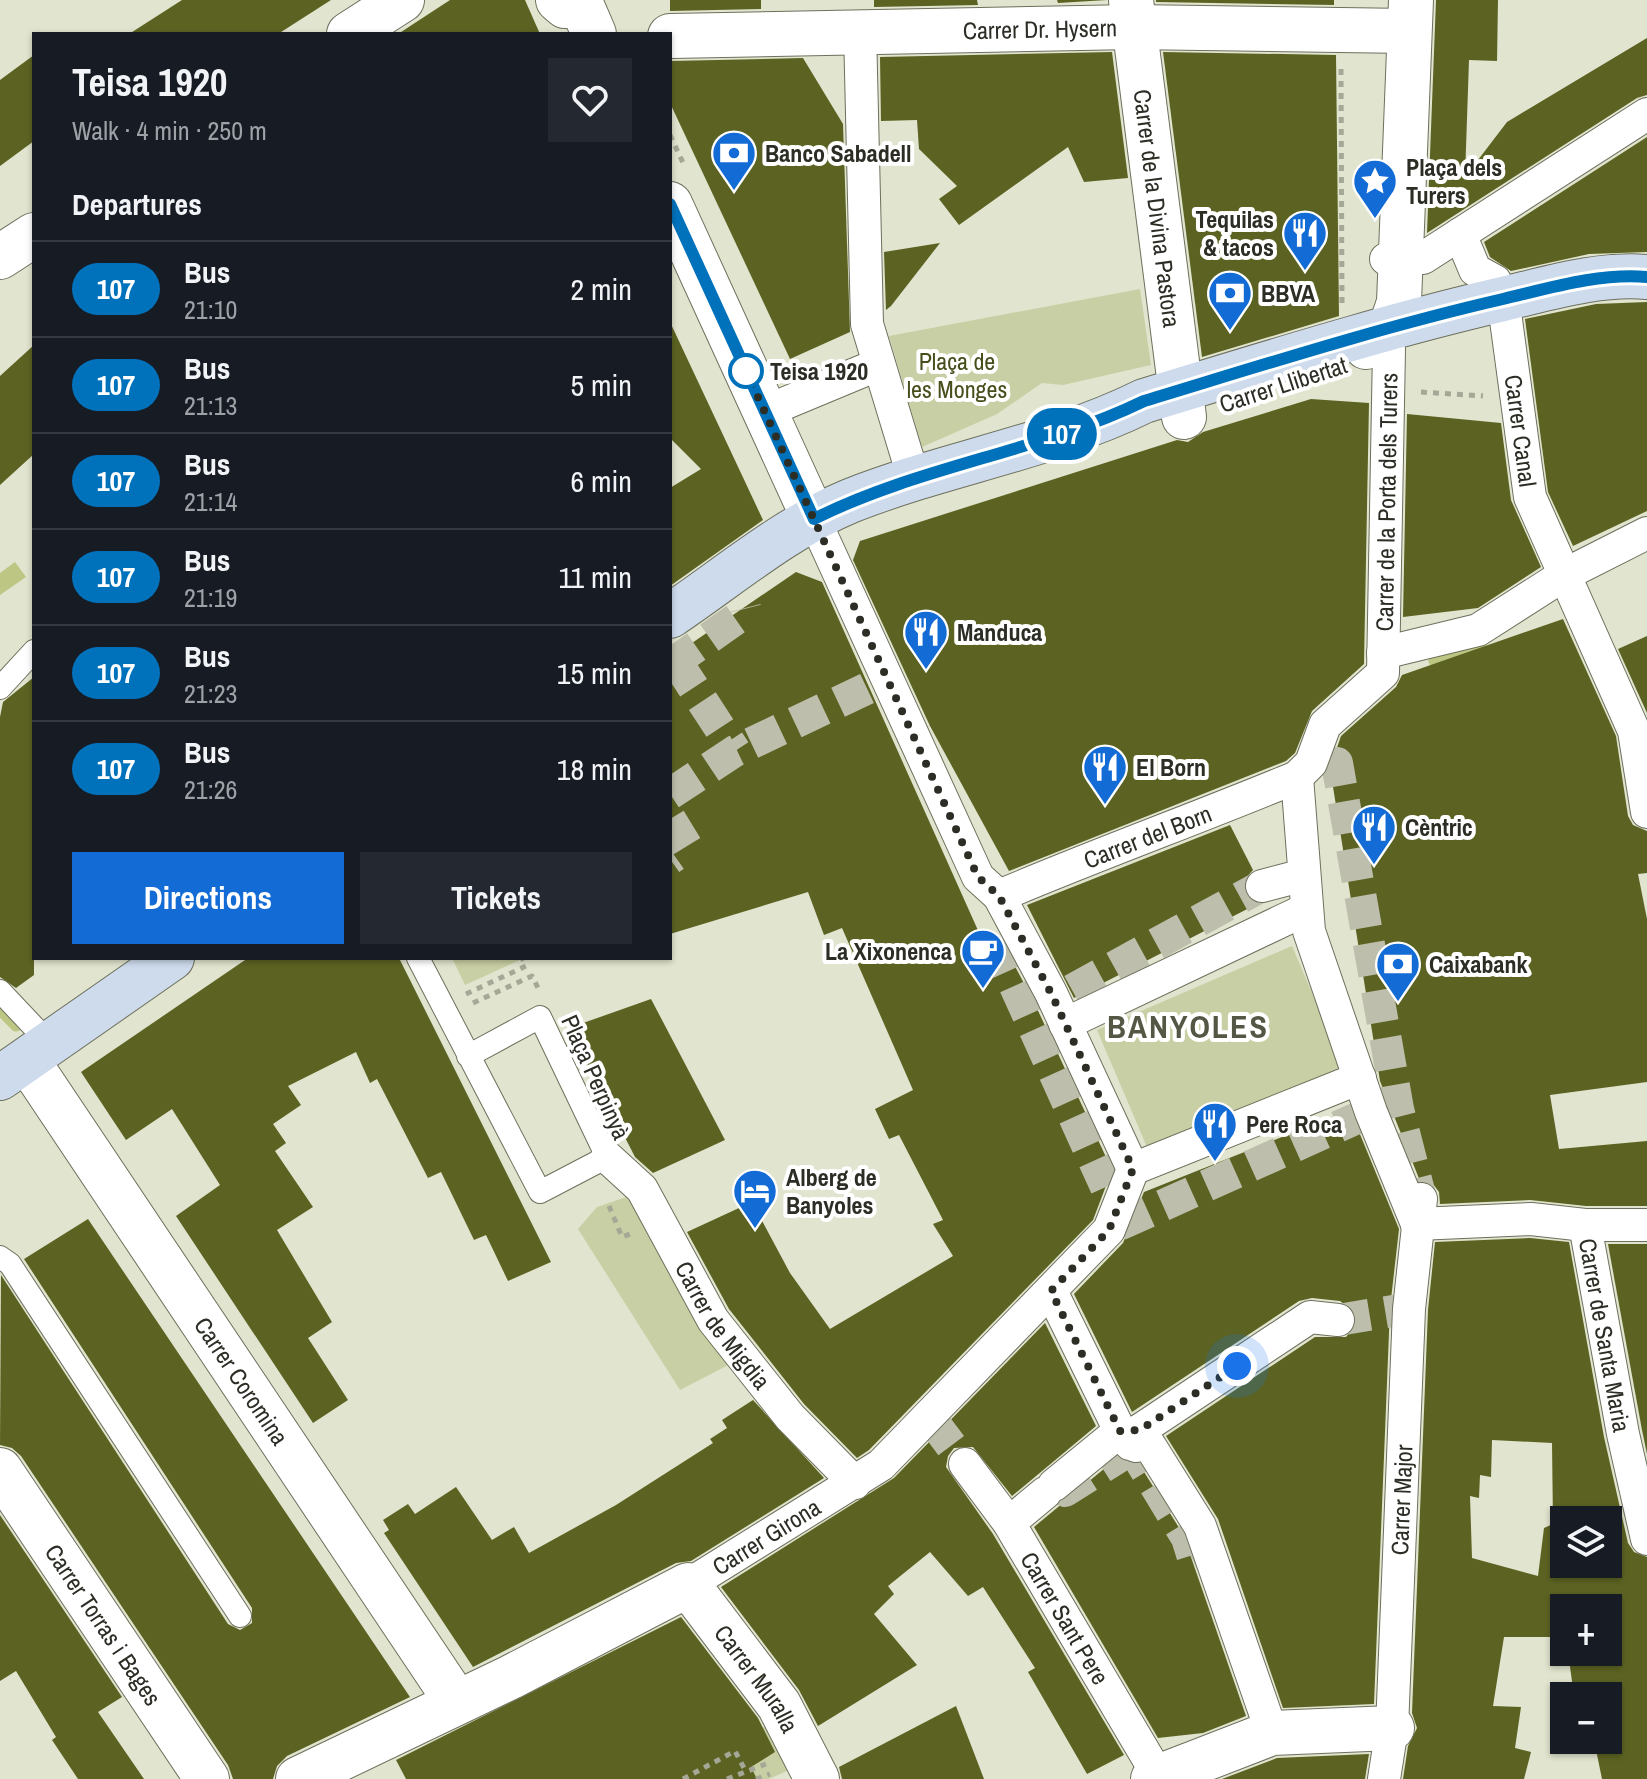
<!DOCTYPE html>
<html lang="en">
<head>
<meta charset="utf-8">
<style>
  body { margin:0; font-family:"Archivo Narrow",sans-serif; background:#242831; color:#f1f3f6; height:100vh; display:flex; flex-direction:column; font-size:30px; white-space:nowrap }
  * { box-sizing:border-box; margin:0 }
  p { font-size:26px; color:#9ea1a6 }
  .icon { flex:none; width:44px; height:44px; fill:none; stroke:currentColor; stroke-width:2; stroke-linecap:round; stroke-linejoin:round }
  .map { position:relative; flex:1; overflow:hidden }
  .sheet { position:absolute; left:32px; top:32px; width:640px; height:928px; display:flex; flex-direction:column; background:#171b24; border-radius:0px; box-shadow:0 2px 6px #0004 }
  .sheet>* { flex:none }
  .badge { padding:0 16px; border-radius:26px; font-size:28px; line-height:52px }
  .buttons { position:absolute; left:1550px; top:1506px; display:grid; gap:16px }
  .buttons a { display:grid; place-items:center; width:72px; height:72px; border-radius:0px; background:#171b24; box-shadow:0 2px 6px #0004; font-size:40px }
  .you { position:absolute; width:40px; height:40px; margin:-20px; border:6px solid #fff; border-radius:50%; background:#1a73e8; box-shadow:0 0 0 12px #1a73e833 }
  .map>.badge { position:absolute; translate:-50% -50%; box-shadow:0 0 0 4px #fff }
  h2 { padding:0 40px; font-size:30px; line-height:72px }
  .round { display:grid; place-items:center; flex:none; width:84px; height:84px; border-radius:0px; background:#242831 }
  .summary { display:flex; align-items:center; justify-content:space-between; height:136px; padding:0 40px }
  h1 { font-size:38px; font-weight:700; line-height:60px }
  .primary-button { display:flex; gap:16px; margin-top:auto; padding:16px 40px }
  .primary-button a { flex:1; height:92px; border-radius:0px; background:#136bd5; color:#fff; font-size:32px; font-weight:700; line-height:92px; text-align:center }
  .primary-button a+a { background:#242831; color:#f1f3f6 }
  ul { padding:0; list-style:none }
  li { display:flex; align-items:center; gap:24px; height:96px; padding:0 40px; border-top:2px solid #363941 }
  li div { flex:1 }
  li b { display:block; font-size:30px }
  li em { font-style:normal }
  li .badge { min-width:88px; font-weight:700; text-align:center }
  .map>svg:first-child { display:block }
</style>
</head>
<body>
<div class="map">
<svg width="1647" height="1779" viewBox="0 0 1647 1779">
  <rect width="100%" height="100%" fill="#e1e4ce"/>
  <g fill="#c9cfa4">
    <polygon points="1140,289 1151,365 1063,385 1042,383 997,414 922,447 889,336"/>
    <polygon points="1292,946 1345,1070 1150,1154 1097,1030"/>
    <polygon points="452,958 519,958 520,960 465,985"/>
    <polygon points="635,1194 736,1361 680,1390 578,1229 597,1207"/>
    <polygon points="767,1725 789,1770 769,1779 674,1779 719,1758"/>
  </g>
  <polygon fill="#bdc683" points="15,562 26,577 0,595 0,573"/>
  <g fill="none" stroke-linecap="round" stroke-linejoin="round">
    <g stroke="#bdc683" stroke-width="11">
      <polyline points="1434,661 1481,645"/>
      <polyline points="0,1010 16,1026"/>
    </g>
  </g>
  <g fill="#5c6322" fill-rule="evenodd">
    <polygon points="182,0 331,0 278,34 129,34"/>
    <polygon points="450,0 525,0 540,34 398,34"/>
    <polygon points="670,0 761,0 761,9 670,11"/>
    <polygon points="874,0 977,0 978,5 874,7"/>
    <polygon points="1057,0 1107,0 1058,3"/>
    <polygon points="1156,0 1334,0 1334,5 1156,2"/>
    <polygon points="1436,0 1498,0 1497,61 1469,60 1465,177 1507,122 1647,38 1647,95 1637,98 1427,233"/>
    <polygon points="1112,52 1128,178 1084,182 1068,147 959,225 939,199 957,186 919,149 917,120 881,121 880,57"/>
    <polygon points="1163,52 1336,55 1339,316 1202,357"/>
    <polygon points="34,55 34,141 0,166 0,80"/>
    <polygon points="803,58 843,124 850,332 790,359 670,103 670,61"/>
    <polygon points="1647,137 1647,252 1589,254 1511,271 1490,257 1484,242"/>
    <polygon points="940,243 891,306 886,310 884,252"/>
    <polygon points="1647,302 1647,511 1573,546 1548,492 1525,319 1596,304"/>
    <polygon points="670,322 763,520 670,586 670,488 701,469 670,438"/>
    <polygon points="34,345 34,454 0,485 0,376"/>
    <polygon points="1311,399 1369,403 1364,664 1312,711 1295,753 1286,761 1009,871 930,726 853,560 860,541 1177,440 1188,442 1203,432"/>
    <polygon points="1407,414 1501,423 1511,500 1541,567 1478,608 1403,617"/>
    <polygon points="796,572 822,582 985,946 1001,940 1034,1002 1112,1170 1093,1220 869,1450 857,1458 804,1404 729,1309 687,1232 752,1202 790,1273 830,1329 953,1256 933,1224 943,1220 899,1135 889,1139 875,1109 913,1090 842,928 824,935 808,892 670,934 670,658"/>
    <polygon points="1563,619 1616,736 1628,816 1633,825 1647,831 1647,873 1638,874 1647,919 1647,1082 1550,1095 1559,1149 1647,1141 1647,1206 1586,1206 1530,1200 1440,1204 1439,1192 1433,1184 1420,1181 1380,1081 1330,768 1341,736 1396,687 1402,675"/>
    <polygon points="1647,636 1647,713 1618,649"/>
    <polygon points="34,677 34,975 16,988 0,977 0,717 3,702"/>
    <polygon points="1230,825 1253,870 1244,880 1244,892 1257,904 1074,998 1027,905"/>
    <polygon points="248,958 399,958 551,1262 508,1281 486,1235 474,1240 441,1172 428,1178 377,1079 370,1083 356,1052 288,1086 301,1105 273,1124 286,1143 275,1151 313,1207 277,1230 332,1322 308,1338 348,1400 313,1423 176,1216 220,1185 172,1109 126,1140 81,1072"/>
    <polygon points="651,999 725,1140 653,1173 635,1157 569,1028"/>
    <polygon points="1350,1110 1399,1229 1390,1308 1374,1704 1283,1708 1218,1519 1166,1436 1315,1337 1346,1337 1357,1323 1355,1312 1340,1301 1312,1298 1299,1301 1132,1412 1074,1294 1123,1243 1144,1192"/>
    <polygon points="88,1219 410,1697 287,1756 277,1766 273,1779 233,1779 228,1765 21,1456 12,1448 0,1445 1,1275 228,1624 240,1630 252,1623 252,1608 24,1259"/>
    <path d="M1530 1238 1569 1242 1604 1437 1628 1543 1634 1552 1647 1557V1779H1602L1594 1740H1608V1696H1574L1568 1652H1608V1608H1564L1562 1637H1504L1493 1706 1521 1707 1515 1748 1531 1752 1524 1779H1403L1408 1746 1417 1728 1412 1713 1428 1310 1435 1242ZM1492 1440 1552 1443 1553 1524 1544 1528 1538 1576 1472 1558 1470 1496 1479 1498 1480 1475 1491 1477ZM1564 1520H1608V1564H1564Z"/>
    <polygon points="1608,1244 1647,1244 1647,1454 1642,1430"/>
    <polygon points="1045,1323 1096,1426 1012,1496 973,1447 954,1448 948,1456 946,1467 993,1534 1124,1755 1087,1774 1028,1672 1035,1668 983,1587 968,1596 930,1552 888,1586 894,1594 874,1614 917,1665 818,1726 799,1690 721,1587 894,1478"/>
    <polygon points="753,1400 824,1478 691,1561 676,1563 473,1667 384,1533 389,1530 383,1520 408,1504 415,1514 456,1487 492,1540 514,1527 529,1553 616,1505 713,1443 710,1439 727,1428 722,1420"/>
    <polygon points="1117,1458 1139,1464 1183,1534 1246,1716 1203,1733 1158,1738 1034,1527"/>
    <polygon points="0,1515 122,1697 98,1712 144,1779 78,1779 52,1740 56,1737 16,1671 0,1681"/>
    <polygon points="681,1617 758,1718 775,1752 751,1767 757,1779 406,1779 396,1760"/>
    <polygon points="956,1706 984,1779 842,1779 839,1767"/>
    <polygon points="1369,1754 1365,1779 1222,1779 1277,1758"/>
  </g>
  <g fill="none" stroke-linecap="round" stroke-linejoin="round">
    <g stroke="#bdbfac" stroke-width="32" stroke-dasharray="32 16" stroke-linecap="butt">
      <polyline points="676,661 735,751"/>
      <polyline points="670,665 746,612 745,608"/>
      <polyline points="1328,763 1337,763 1398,1109 1421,1199"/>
      <polyline points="670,794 735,751 868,688"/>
      <polyline points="670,819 687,847 670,859"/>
      <polyline points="995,942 1106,1187"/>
      <polyline points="1072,990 1262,886"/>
      <polyline points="1119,1225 1364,1115"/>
      <polyline points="1338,1320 1405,1309"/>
      <polyline points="932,1420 965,1464"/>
      <polyline points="1130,1444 1187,1538 1197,1570 1201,1568"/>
      <polyline points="1062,1488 1065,1491 1136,1446"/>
    </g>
    <g stroke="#6d705c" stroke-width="24">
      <g id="service">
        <polyline points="0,688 34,651"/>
        <polyline points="418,958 540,1192 607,1157 540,1017 468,1056"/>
        <polyline points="0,991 50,1044"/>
        <polyline points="0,1257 10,1264 240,1616"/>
      </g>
    </g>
    <g stroke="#6d705c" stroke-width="34">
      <g id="pedestrian">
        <polyline points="860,30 867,324 914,479"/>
        <path id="s1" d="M1460 234 1475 270 1495 281 1506 320 1530 497 1634 731 1647 812"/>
        <polyline points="1386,259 1423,258 1647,114"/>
        <polyline points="764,412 877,365"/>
        <polyline points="814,519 978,877 999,896 1051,993 1133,1169"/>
        <polyline points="1383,653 1478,630 1564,575 1647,533"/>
        <polyline points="1297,777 1309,931 1371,1112 1417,1224"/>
        <polyline points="1262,886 1304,875"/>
        <path id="s2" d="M999 896C1098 854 1198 818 1297 777L1311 763 1325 725 1383 673 1389 349"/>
        <polyline points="1065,1024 1307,909"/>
        <path id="s3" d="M607 1157 642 1189 713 1320 790 1417 855 1483"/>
        <polyline points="1133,1169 1360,1078"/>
        <polyline points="1417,1224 1531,1219 1585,1225 1647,1225"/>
        <path id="s4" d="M1585 1225 1623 1434 1647 1539"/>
        <polyline points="1051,1291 1120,1431 1130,1444"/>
        <polyline points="1140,1430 1200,1526 1272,1733"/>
        <polyline points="1136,1446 1140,1430 1310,1317 1338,1320"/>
        <path id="s5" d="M965 1464 1009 1523 1159 1777"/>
        <polyline points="1054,1485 1120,1431"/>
        <polyline points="1009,1523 1045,1493"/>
        <path id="s6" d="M688 1585 881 1465 1109 1230 1133 1169"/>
        <path id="s7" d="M1384 1779 1392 1728 1409 1309 1421 1199"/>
      </g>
    </g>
    <g stroke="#6d705c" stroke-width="46">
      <g id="minor">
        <path id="s8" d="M1131 0 1184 417"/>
        <polyline points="349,34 402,0"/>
        <path id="s9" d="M670 36 1132 27 1409 31"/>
        <polyline points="0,257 34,235"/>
        <path id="s10" d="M27 1060 456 1701"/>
        <path id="s11" d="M0 1470 207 1779"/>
        <path id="s12" d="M298 1779 511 1677 688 1585 779 1705 817 1779"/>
        <polyline points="1153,1779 1272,1733 1392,1728"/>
      </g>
    </g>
    <g stroke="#6d705c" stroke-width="46">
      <g id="tertiary">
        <polyline points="558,0 565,6 582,6 594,34"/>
        <polyline points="670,204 814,519"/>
        <path d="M1366 347C1388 339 1393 322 1399 302L1411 0"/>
      </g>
    </g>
    <g stroke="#6d705c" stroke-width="46">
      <g id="secondary">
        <path d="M670 616C728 577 785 528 850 501 946 463 1051 447 1144 401 1263 365 1382 327 1503 299 1550 288 1598 273 1647 277"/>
        <polyline points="0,1078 172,958"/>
      </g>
    </g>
    <g stroke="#a6a897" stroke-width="5" stroke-dasharray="6 6" stroke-linecap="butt">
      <polyline points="1341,69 1342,303"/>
      <polyline points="670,135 685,167"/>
      <polyline points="1421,392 1483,396"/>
      <polyline points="466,994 526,966 522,958"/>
      <polyline points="473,1003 532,976 538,988"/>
      <polyline points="609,1206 622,1237 630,1234"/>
      <polyline points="683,1779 735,1751 746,1772"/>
      <polyline points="727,1779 766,1764"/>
      <polyline points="756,1779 770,1774"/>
    </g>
    <use href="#service" stroke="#fff" stroke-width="22"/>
    <use href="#pedestrian" stroke="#fff" stroke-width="32"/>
    <use href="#minor" stroke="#fff" stroke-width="44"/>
    <use href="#tertiary" stroke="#fff" stroke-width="44"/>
    <use href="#secondary" stroke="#cedbed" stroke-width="44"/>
  </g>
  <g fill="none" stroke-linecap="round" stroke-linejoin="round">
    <g stroke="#fff" stroke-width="18">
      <path id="line" d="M670 204 814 519C919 466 1039 452 1144 401 1263 365 1381 327 1503 299 1550 288 1598 273 1647 277"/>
    </g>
    <use href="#line" stroke="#0072bc" stroke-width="12"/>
    <polyline stroke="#2c2d25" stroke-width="8" stroke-dasharray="0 14.4" points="746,371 978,877 999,896 1051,993 1133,1169 1109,1230 1051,1291 1120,1431 1140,1430 1237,1366"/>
  </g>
  <defs>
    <g id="bank-pin" transform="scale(2.3)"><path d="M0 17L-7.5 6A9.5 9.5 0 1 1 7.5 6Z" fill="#136bd5" stroke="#fff"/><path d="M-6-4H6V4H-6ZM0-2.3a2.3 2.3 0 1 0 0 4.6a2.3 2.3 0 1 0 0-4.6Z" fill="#fff"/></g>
    <g id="sight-pin" transform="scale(2.3)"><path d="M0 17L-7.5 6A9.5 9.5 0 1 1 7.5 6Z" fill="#136bd5" stroke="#fff"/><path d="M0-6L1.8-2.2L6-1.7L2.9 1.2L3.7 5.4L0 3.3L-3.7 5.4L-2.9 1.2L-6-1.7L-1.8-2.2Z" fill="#fff"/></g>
    <g id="restaurant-pin" transform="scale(2.3)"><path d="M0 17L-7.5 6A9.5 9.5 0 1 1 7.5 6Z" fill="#136bd5" stroke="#fff"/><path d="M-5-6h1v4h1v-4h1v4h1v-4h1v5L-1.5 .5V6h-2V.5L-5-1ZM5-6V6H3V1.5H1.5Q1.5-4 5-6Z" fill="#fff"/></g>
    <g id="cafe-pin" transform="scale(2.3)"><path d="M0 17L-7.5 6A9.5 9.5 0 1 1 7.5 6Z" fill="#136bd5" stroke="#fff"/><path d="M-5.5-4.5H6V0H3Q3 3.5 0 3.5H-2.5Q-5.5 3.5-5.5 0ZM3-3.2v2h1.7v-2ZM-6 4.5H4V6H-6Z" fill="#fff"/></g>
    <g id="hotel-pin" transform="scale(2.3)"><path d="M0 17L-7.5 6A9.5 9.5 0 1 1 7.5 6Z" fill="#136bd5" stroke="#fff"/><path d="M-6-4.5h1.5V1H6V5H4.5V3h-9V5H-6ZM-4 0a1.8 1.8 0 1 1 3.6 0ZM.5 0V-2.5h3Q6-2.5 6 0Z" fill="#fff"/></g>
  </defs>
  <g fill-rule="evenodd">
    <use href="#bank-pin" x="734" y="153"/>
    <use href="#sight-pin" x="1375" y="181"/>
    <use href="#restaurant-pin" x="1305" y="233"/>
    <use href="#bank-pin" x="1230" y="293"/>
    <use href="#restaurant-pin" x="926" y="632"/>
    <use href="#restaurant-pin" x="1105" y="767"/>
    <use href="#restaurant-pin" x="1374" y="827"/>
    <use href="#cafe-pin" x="983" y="951"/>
    <use href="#bank-pin" x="1398" y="964"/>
    <use href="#restaurant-pin" x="1215" y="1124"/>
    <use href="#hotel-pin" x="755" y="1191"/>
  </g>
  <circle fill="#fff" stroke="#0072bc" stroke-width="4" cx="746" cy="371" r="16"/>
  <g text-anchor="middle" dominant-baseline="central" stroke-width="8" stroke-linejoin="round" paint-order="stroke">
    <g font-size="24" fill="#2c2d25" stroke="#fff">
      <text stroke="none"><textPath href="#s9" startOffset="370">Carrer Dr. Hysern</textPath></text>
      <text stroke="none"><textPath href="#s8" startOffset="210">Carrer de la Divina Pastora</textPath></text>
      <text transform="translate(1283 384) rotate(-18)">Carrer Llibertat</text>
      <text stroke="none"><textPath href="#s1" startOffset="214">Carrer Canal</textPath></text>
      <text stroke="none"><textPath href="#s2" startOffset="630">Carrer de la Porta dels Turers</textPath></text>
      <text stroke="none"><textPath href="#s2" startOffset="160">Carrer del Born</textPath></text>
      <text transform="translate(596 1077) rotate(66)">Plaça Perpinyà</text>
      <text stroke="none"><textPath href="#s3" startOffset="206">Carrer de Migdia</textPath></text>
      <text stroke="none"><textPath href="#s4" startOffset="112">Carrer de Santa Maria</textPath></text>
      <text stroke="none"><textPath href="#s10" startOffset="386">Carrer Coromina</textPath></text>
      <text stroke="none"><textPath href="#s7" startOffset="280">Carrer Major</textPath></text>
      <text stroke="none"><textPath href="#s6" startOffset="92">Carrer Girona</textPath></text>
      <text stroke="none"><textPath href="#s5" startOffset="184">Carrer Sant Pere</textPath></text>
      <text stroke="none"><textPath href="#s11" startOffset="186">Carrer Torras i Bages</textPath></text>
      <text stroke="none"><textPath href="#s12" startOffset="552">Carrer Muralla</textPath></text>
    </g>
    <g font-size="24" font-weight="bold" fill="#2c2d25" stroke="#fff" text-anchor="start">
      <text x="765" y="153">Banco Sabadell</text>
      <text x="1406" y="167">Plaça dels<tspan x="1406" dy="28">Turers</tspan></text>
      <text x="1274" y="219" text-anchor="end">Tequilas<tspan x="1274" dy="28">&amp; tacos</tspan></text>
      <text x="1261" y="293">BBVA</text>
      <text x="957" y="632">Manduca</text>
      <text x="1136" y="767">El Born</text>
      <text x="1405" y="827">Cèntric</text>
      <text x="952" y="951" text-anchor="end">La Xixonenca</text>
      <text x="1429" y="964">Caixabank</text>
      <text x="1246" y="1124">Pere Roca</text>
      <text x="786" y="1177">Alberg de<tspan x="786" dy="28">Banyoles</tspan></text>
    </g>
    <g font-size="24" fill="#484d1c" stroke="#fff">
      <text x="957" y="361">Plaça de<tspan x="957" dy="28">les Monges</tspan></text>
    </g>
    <g font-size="24" font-weight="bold" fill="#2c2d25" stroke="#fff" text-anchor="start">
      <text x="770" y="371">Teisa 1920</text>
    </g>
    <g font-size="32" font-weight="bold" letter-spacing="2" fill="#545744" stroke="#fff">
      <text x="1188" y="1026">BANYOLES</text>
    </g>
  </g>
</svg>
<div class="buttons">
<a><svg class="icon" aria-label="layers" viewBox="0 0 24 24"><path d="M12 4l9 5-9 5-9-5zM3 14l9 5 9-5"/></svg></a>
<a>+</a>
<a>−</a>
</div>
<div class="you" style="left:1237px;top:1366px"></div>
<b class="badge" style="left:1062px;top:434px;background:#0072bc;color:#fff">107</b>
<section class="sheet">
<div class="summary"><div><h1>Teisa 1920</h1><p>Walk · 4 min · 250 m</p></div><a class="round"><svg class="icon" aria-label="heart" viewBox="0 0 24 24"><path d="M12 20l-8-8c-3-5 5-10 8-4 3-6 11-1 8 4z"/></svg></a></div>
<h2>Departures</h2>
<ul>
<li><span class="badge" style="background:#0072bc;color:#fff">107</span><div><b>Bus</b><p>21:10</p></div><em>2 min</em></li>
<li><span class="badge" style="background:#0072bc;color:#fff">107</span><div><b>Bus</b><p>21:13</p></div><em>5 min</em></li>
<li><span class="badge" style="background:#0072bc;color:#fff">107</span><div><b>Bus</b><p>21:14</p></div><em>6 min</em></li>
<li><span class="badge" style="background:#0072bc;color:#fff">107</span><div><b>Bus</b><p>21:19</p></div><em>11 min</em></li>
<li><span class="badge" style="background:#0072bc;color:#fff">107</span><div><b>Bus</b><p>21:23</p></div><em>15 min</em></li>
<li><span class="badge" style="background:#0072bc;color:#fff">107</span><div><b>Bus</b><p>21:26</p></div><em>18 min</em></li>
</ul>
<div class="primary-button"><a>Directions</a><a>Tickets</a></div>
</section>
</div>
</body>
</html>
